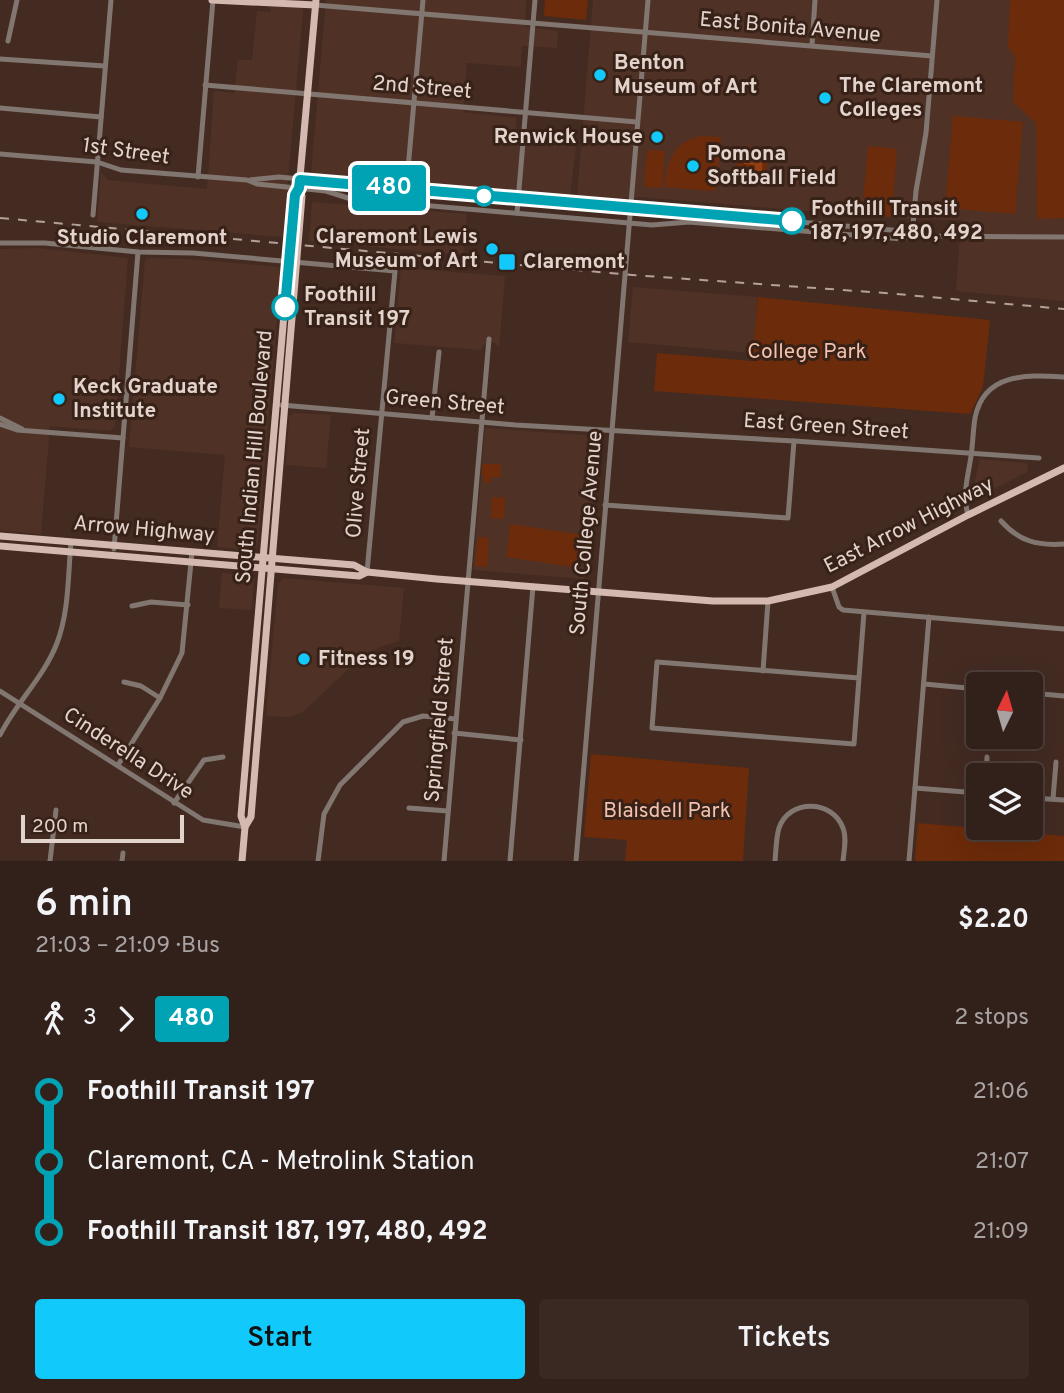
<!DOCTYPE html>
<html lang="en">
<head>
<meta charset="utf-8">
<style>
  body { margin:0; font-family:Overpass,sans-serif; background:#3a2823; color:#f1f3f6; height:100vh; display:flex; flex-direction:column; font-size:26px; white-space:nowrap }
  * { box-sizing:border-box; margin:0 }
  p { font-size:23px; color:#a8a3a2 }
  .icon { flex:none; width:38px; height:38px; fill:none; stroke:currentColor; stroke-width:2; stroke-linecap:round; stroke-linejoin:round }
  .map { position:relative; height:861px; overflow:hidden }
  .side { display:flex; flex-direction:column; background:#32201a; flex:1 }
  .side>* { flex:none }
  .badge { padding:0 14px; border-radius:5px; font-size:24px; line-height:46px }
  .needle { width:46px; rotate:5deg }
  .buttons { position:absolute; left:966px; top:672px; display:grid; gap:14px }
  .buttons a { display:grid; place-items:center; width:77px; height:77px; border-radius:7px; background:#32201a; box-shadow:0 7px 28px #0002,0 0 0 2px #4d3e39; font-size:35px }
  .scale { position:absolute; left:21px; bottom:18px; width:163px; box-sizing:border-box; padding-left:7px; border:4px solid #e3d3cd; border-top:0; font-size:19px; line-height:24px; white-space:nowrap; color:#e3d3cd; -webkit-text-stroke:5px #382218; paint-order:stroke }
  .map>.badge { position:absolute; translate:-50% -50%; box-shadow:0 0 0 4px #fff }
  .legs { display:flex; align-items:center; gap:10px; height:77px; padding:0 35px; font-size:23px }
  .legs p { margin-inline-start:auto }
  .head { display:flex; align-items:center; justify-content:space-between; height:119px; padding:0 35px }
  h1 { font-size:38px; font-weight:600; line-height:52px }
  .button { display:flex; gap:14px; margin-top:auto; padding:14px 35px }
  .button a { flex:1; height:80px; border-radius:7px; background:#11cafb; color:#111; font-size:28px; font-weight:600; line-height:80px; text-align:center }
  .button a+a { background:#3a2823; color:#f1f3f6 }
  ul { padding:0 35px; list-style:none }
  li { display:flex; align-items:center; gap:24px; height:70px; font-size:26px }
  li i { display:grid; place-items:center; width:10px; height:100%; margin:0 9px; background:currentColor }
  li i::after { content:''; width:18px; height:18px; margin:-9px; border:5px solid; border-radius:50%; background:#32201a }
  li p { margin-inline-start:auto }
  li:first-child i { background:linear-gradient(#0000 50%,currentColor 0) }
  li:last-child i { background:linear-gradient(currentColor 50%,#0000 0) }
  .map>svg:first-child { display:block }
</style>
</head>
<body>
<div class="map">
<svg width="1064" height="861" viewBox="0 0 1064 861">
  <rect width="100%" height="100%" fill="#432b22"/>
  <g fill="#4f3225">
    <polygon points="271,0 304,0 283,237 97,222 101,172 108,180 207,189 214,91 234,93 238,60 252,60 257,11 270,12"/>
    <polygon points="326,0 526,0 525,27 558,31 557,48 522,46 521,67 467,63 463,112 516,118 516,139 576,145 570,196 311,174"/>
    <polygon points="593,0 1064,0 1064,301 956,291 961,220 902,219 640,197 620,199 577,196"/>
    <polygon points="312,202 467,214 463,255 309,241"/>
    <polygon points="38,248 128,258 115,427 109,431 50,426 41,534 0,530 0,249"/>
    <polygon points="148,258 190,259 278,267 281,270 258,544 253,550 217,547 225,455 129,447 145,260"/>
    <polygon points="401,268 505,276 499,348 495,343 490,342 482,346 481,350 394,343"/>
    <polygon points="633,287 758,297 753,353 628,342"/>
    <polygon points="294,413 331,415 326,468 286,465 289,416"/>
    <polygon points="485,428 598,436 588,575 583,579 473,570"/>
    <polygon points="980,459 1025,463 1028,465 1027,472 973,500 971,497"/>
    <polygon points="222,573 250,575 254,578 252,610 219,608"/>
    <polygon points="284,578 404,588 399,641 380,647 361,657 303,712 288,717 266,716 278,583"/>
  </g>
  <g fill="#6c2b0a">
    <polygon points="545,0 588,0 586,20 544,16"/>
    <polygon points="1010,0 1064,0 1064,218 1037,219 1036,123 1013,102 1015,56 1008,47"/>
    <polygon points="953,116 1023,122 1015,214 945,208"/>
    <path d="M702 136 721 137 717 187 713 191 664 187C667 161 674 141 702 136Z"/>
    <polygon points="738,146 769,148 766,179 744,177 744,173 736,172"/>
    <polygon points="868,146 897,149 892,217 862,214"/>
    <polygon points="647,150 665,151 662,188 644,187"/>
    <polygon points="758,297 990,320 983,387 970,414 654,391 657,353 752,361"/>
    <polygon points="482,464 501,464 501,477 492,477 489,483 484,483 484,476 482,475"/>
    <polygon points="492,497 505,498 504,519 491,518"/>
    <polygon points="510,524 584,535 579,568 506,557"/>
    <polygon points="478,537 489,538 487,567 475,566"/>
    <polygon points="591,754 749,768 743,861 625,861 627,840 584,837"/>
    <polygon points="918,823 1064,836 1064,861 915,861"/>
  </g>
  <polygon fill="#943d10" points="745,153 763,155 762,171 754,171 755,165 744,164"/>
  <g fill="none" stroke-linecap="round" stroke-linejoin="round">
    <g stroke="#827671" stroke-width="5">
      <polyline points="315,5 932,56"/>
      <polyline points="8,41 17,0"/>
      <polyline points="812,45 815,0"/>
      <polyline points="0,59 105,66"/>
      <polyline points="205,85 637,122"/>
      <polyline points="0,108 101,117"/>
      <polyline points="0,154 97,162 121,170 247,180 257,184 326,191 351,199 652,225 689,222 903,239 912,236 1064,237"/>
      <polyline points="198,177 213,0"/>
      <polyline points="250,180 279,177 640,210 684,212 903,231 911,236"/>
      <polyline points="405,203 423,0"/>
      <polyline points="517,213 535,0"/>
      <polyline points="93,215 111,0"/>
      <polyline points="912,236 916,191 926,133 937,0"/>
      <polyline points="0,243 45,243 138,252 193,253 395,271 367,572"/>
      <polyline points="281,405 516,425 794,441 1039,458"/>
      <polyline points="0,418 22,429"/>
      <polyline points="432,418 439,352"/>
      <polyline points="0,424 17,430 123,438"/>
      <polyline points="605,505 788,518 794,441"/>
      <path d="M968 515C962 494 968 477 971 456 973 443 973 430 975 418 984 372 1028 375 1064 377"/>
      <path d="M1001 521C1019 541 1037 546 1064 544"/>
      <polyline points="114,549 138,252"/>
      <polyline points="832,587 839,607 843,610 1064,629"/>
      <polyline points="132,606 151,602 188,605"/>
      <polyline points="763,671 768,601"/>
      <polyline points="859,678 657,662 652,728 854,744 864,612"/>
      <polyline points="124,682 141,686 160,698"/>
      <polyline points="924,684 978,689"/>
      <polyline points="0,691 203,820 245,827"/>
      <polyline points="1031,693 1064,696"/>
      <polyline points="454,733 521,740"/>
      <path d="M0 735C16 703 44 677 57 643 69 612 68 575 71 542"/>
      <polyline points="118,765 160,698 182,653 192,552"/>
      <polyline points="986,775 987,757"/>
      <polyline points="915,788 978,793"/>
      <polyline points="1031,798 1064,800"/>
      <polyline points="1053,799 1056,762"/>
      <polyline points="174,803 204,760 223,757"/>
      <polyline points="409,808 448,811"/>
      <polyline points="50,861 56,810"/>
      <polyline points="122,861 123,853"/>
      <polyline points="318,861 324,814 340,785 403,722 423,716 456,719"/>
      <polyline points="444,861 489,339"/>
      <polyline points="510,861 533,586"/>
      <polyline points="576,861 648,0"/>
      <path d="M775 861C776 851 776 838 779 828 789 799 832 799 843 828 847 838 844 850 843 861"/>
      <polyline points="909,861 929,617"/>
    </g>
    <g stroke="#d3b9af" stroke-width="7">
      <polyline points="212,0 315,5"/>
      <polyline points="0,536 354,565 367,572 437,579 713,601 768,601 832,587 968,515 1064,468"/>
      <polyline points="0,546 359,576 367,572"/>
      <polyline points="245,827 251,817 302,196 299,188 316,0"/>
      <polyline points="242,861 245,827 241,816 290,244 295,196 299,188"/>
    </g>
    <polyline stroke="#b4a19a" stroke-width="2" stroke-dasharray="9 9" stroke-linecap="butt" points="0,218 632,275 885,293 1064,309"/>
  </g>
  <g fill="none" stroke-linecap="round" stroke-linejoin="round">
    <g stroke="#fff" stroke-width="16">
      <polyline id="line-1" points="285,307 295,195 299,188 300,180 792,221"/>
    </g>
    <use href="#line-1" stroke="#00a3b4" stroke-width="10"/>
  </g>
  <g fill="#11cafb" stroke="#382218" stroke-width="2.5">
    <circle cx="600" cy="75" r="7"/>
    <circle cx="825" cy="98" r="7"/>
    <circle cx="657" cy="137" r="7"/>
    <circle cx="693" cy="166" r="7"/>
    <circle cx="142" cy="214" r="7"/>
    <circle cx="492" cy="249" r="7"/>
    <rect x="498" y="253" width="18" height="18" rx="3.5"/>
    <circle cx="59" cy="399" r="7"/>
    <circle cx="304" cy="659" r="7"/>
  </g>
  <g fill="#fff" stroke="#00a3b4" stroke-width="3.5">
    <circle cx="484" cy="196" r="9"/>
    <circle cx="792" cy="221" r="12"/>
    <circle cx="285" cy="307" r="12"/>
  </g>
  <g text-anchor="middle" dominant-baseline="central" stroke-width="6" stroke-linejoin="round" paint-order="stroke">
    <g font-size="21" fill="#e3d3cd" stroke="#382218">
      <text transform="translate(790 28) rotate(5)">East Bonita Avenue</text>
      <text transform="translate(422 88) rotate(5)">2nd Street</text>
      <text transform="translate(126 152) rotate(8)">1st Street</text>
      <text transform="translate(445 403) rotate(5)">Green Street</text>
      <text transform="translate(826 427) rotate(4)">East Green Street</text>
      <text transform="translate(255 457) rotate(-85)">South Indian Hill Boulevard</text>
      <text transform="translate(359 483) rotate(-85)">Olive Street</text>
      <text transform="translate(909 526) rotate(-27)">East Arrow Highway</text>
      <text transform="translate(144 530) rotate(5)">Arrow Highway</text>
      <text transform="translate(587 533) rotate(-85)">South College Avenue</text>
      <text transform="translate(440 720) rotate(-85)">Springfield Street</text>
      <text transform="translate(128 754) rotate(33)">Cinderella Drive</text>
    </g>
    <g font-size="21" font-weight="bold" fill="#e3d3cd" stroke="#382218" text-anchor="start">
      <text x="614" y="63">Benton<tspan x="614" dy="24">Museum of Art</tspan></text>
      <text x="839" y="86">The Claremont<tspan x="839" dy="24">Colleges</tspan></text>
      <text x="643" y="137" text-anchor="end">Renwick House</text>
      <text x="707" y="154">Pomona<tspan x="707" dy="24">Softball Field</tspan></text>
      <text x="478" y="237" text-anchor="end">Claremont Lewis<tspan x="478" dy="24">Museum of Art</tspan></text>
      <text x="142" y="238" text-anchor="middle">Studio Claremont</text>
      <text x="523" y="262">Claremont</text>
      <text x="73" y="387">Keck Graduate<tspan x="73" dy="24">Institute</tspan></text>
      <text x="318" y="659">Fitness 19</text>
    </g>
    <g font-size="21" font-weight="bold" fill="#e3d3cd" stroke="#382218" text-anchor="start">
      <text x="811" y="209">Foothill Transit<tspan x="811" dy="24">187, 197, 480, 492</tspan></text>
      <text x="304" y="295">Foothill<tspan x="304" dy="24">Transit 197</tspan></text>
    </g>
    <g font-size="21" fill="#f3c1ad" stroke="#382218">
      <text x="807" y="352">College Park</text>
      <text x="667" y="811">Blaisdell Park</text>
    </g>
  </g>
</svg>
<div class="buttons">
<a><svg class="needle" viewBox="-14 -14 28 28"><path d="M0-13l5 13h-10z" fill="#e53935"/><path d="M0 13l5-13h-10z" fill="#a8a3a2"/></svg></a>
<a><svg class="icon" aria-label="layers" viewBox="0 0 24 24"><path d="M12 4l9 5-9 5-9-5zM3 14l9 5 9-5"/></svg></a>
</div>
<div class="scale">200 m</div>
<b class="badge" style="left:389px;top:188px;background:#00a3b4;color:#fff">480</b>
</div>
<section class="side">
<div class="head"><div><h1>6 min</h1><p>21:03 – 21:09 · Bus</p></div><b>$2.20</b></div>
<div class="legs"><svg class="icon" aria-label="walk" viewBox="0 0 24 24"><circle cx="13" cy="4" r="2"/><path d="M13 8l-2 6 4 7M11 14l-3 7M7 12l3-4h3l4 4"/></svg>3<svg class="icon" aria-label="forward" viewBox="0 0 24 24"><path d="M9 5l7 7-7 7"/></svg><b class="badge" style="background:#00a3b4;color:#fff">480</b><p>2 stops</p></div>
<ul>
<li><i style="color:#00a3b4"></i><b>Foothill Transit 197</b><p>21:06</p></li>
<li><i style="color:#00a3b4"></i><span>Claremont, CA - Metrolink Station</span><p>21:07</p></li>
<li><i style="color:#00a3b4"></i><b>Foothill Transit 187, 197, 480, 492</b><p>21:09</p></li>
</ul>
<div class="button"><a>Start</a><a>Tickets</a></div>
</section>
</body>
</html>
